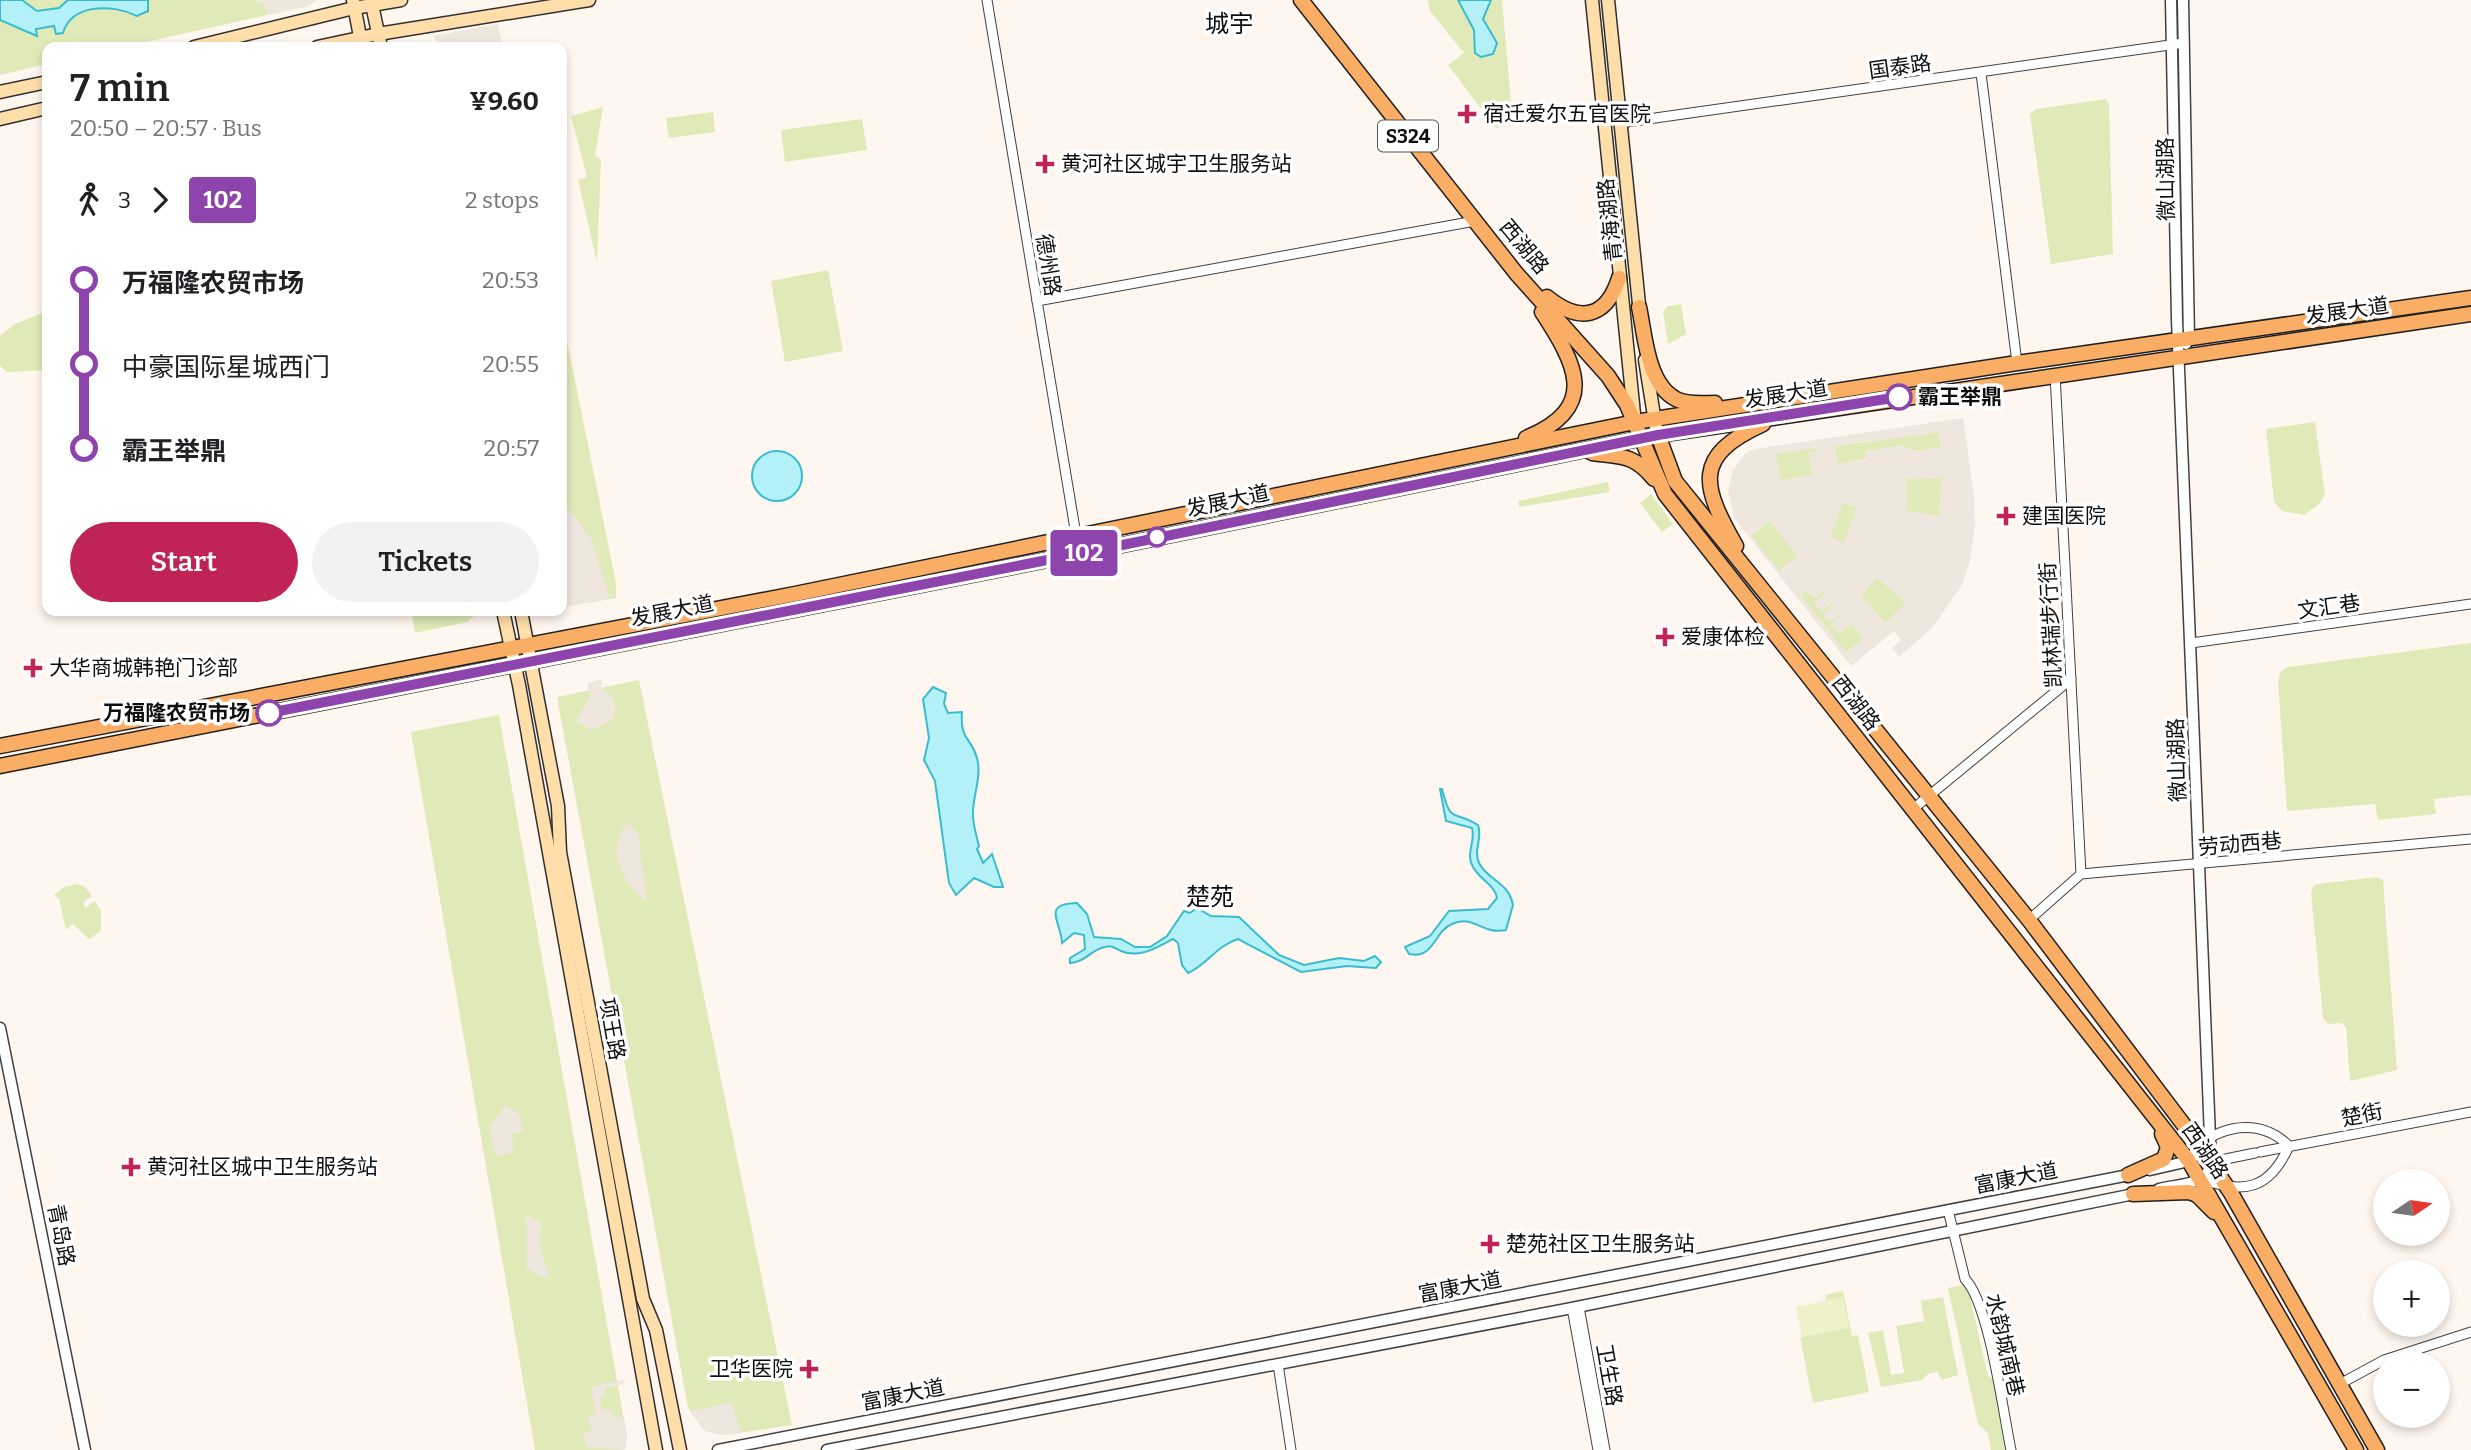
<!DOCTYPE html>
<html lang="en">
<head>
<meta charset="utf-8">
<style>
  body { margin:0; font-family:Bitter,"Noto Sans SC",serif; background:#f2f2f2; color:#202124; height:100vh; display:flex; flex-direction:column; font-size:26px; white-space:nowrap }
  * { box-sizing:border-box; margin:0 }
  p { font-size:23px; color:#757577 }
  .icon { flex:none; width:38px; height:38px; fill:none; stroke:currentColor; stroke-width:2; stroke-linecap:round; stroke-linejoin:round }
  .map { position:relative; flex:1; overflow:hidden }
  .panel { position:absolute; left:42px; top:42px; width:525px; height:574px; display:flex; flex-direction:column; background:#fff; border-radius:14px; box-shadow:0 4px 10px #0003 }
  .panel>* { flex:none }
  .badge { padding:0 14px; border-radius:5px; font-size:24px; line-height:46px }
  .needle { width:46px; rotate:77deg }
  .tools { position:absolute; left:2373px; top:1169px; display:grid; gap:14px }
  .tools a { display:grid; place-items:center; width:77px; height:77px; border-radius:50%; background:#fff; box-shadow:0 4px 10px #0003; font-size:35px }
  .map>.badge { position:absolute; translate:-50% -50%; box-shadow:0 0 0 4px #fff }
  .legs { display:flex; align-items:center; gap:10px; height:77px; padding:0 28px; font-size:23px }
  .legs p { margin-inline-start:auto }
  .summary { display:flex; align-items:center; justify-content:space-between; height:119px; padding:0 28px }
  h1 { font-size:38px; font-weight:600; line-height:52px }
  .button { display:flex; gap:14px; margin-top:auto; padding:14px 28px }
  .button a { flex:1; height:80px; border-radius:42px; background:#c02355; color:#fff; font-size:28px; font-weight:600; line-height:80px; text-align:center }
  .button a+a { background:#f2f2f2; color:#202124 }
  ul { padding:0 28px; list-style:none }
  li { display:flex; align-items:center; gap:24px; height:84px; font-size:26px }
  li i { display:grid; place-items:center; width:10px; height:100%; margin:0 9px; background:currentColor }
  li i::after { content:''; width:18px; height:18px; margin:-9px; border:5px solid; border-radius:50%; background:#fff }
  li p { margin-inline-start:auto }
  li:first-child i { background:linear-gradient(#0000 50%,currentColor 0) }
  li:last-child i { background:linear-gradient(currentColor 50%,#0000 0) }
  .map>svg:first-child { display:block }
</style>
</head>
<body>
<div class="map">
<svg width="2471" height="1450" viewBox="0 0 2471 1450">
  <rect width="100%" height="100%" fill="#fff7ef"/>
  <g fill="#dfeab8">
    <polygon points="0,0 316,0 308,6 123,47 47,47 47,64 0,75"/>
    <polygon points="1428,0 1502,0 1513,125 1496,128 1448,65 1464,53 1430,11"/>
    <polygon points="2106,99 2109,104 2113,254 2051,264 2030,114 2036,109"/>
    <polygon points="603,107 595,156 601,159 597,263 578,180 587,177 571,116"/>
    <polygon points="713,112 715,132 669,138 666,118"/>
    <polygon points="862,119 867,150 785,162 781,130"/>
    <polygon points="828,270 843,351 785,362 771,281"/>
    <polygon points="1681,304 1686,334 1668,344 1663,312 1667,306"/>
    <polygon points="47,311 47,370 7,372 0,366 0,336 15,324"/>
    <polygon points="562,316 616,583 616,598 563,607"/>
    <polygon points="2315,422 2325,495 2318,505 2304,515 2282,511 2274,501 2266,429"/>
    <polygon points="1939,432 1941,448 1916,451 1901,446 1866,451 1867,459 1837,464 1835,446"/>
    <polygon points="1816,447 1817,452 1809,453 1813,475 1780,481 1776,454"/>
    <polygon points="1942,477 1939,516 1905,511 1906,479"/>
    <polygon points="1608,482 1610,492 1519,507 1518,501"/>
    <polygon points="1651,494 1673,524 1662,532 1640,503"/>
    <polygon points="1843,503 1858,507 1843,545 1830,536"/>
    <polygon points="1770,521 1798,556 1779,571 1751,536"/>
    <polygon points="1877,577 1907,603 1885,623 1861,596"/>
    <polygon points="1806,589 1825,590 1821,611 1834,601 1844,614 1831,625 1838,633 1852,623 1865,638 1846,653 1800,595"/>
    <polygon points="411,611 480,611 467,622 415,633"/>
    <polygon points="2471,643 2471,795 2434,799 2436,814 2378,820 2375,804 2287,811 2278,681 2281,671 2288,667"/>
    <polygon points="639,680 792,1425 725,1435 705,1431 688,1408 557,697"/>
    <polygon points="499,715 627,1437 625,1450 535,1450 411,732"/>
    <polygon points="2377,877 2383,880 2397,1070 2350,1081 2346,1027 2341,1023 2328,1024 2323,1018 2311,892 2314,885 2318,884"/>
    <polygon points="77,884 84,886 92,896 84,902 85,908 95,901 101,911 101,931 89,939 73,924 66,930 59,899 54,895 64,887"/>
    <polygon points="1967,1284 1988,1376 1993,1380 2007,1450 1991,1450 1988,1433 1978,1424 1948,1288"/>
    <polygon points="1843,1291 1852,1336 1858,1335 1869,1392 1813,1403 1800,1337 1848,1328 1843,1298 1826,1301 1825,1295"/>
    <polygon points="1943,1297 1958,1375 1942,1380 1937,1372 1928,1374 1922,1380 1881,1387 1868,1333 1883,1330 1891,1375 1904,1373 1896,1326 1924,1321 1921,1301"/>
  </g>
  <polygon fill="#eef1ca" points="1843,1297 1849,1328 1802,1337 1796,1307"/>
  <g fill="#efe6de" fill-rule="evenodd">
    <polygon points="256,0 316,0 308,6 267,15 264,2 257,3"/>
    <polygon points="498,24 503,47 441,47 433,36"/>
    <path d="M1963 418 1974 496 1975 524 1970 560 1962 585 1932 628 1899 657 1892 648 1901 640 1894 631 1851 666 1734 518 1728 490 1733 470 1745 454 1755 449ZM1939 432 1941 448 1916 451 1901 446 1866 451 1867 460 1837 463 1835 446ZM1816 448V452L1809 453 1812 475 1780 480 1776 454ZM1942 477 1939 516 1906 511V479ZM1843 503 1858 507 1843 544 1830 535ZM1770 521 1797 556 1779 571 1751 536ZM1877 578 1906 603 1885 623 1861 596ZM1806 590 1814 598 1825 590 1827 592 1814 602 1821 611 1833 601 1835 603 1823 613 1829 622 1844 614 1831 625 1838 634 1852 624 1864 639 1846 652 1800 595Z"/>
    <polygon points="562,501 591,538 610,599 562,607"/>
    <polygon points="602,679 601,688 614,699 616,710 611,721 591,730 576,720 590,697 587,683"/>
    <polygon points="626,822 638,833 647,902 627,882 617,858 617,842"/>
    <polygon points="506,1105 520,1115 523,1132 512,1134 514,1152 496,1156 489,1126"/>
    <polygon points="526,1215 541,1222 540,1245 549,1279 527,1269"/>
    <polygon points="624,1380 625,1384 605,1388 606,1395 600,1397 602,1411 611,1410 613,1418 624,1417 627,1437 625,1450 586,1447 583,1432 591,1431 588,1416 596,1414 591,1386"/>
    <polygon points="732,1403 742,1433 725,1435 705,1431 690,1411"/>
  </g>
  <g fill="#b3f0f7" stroke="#39bccf" stroke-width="2">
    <path d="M0 0H22L37 11 59 8 68 0H148V11L137 16C113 4 72 3 63 33L56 34 54 26 36 29 37 36 0 20Z"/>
    <polygon points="1458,0 1491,0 1483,19 1497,43 1493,54 1481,57 1475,53 1474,30"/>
    <circle cx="777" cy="476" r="25"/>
    <path d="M933 687 946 693 944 704 948 713 962 712C960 742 971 736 977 758 981 773 976 787 974 802 971 817 975 831 979 846L977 849 983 863 992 854 1003 887H994L974 878 956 895 949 883 935 781 924 760 929 738 923 699Z"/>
    <path d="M1440 789H1442C1451 826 1454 809 1478 825 1483 839 1473 849 1479 863 1487 880 1509 882 1513 905L1506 930C1481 935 1474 914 1452 924 1434 931 1434 960 1409 954L1405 947 1430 936 1449 911 1488 909 1497 898C1495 885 1479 879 1473 867 1465 854 1476 841 1472 828L1446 821Z"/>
    <path d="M1077 903 1087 914 1094 937 1121 939 1135 947H1150L1167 936 1184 911 1190 913 1197 908 1211 916 1239 917 1279 955 1304 965 1339 958 1364 961 1375 956 1381 962 1376 968 1347 966 1301 972 1238 939C1216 946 1208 964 1188 973L1182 965 1178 943 1173 939C1157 947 1140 959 1121 951 1115 948 1112 945 1105 947 1092 949 1084 963 1070 963V958L1085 949 1084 935 1074 933 1062 943C1061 921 1041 904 1077 903Z"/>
  </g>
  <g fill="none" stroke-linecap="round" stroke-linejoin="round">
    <g stroke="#414141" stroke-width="11">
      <g id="minor">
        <polyline points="987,0 1076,535"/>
        <polyline points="1981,73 2017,363"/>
        <polyline points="1620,123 2184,43"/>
        <polyline points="1037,301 1475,221"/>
        <polyline points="2055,374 2081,874"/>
        <polyline points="2191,643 2471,604"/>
        <polyline points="1913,809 2071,679"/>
        <polyline points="2029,920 2081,874 2471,839"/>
        <path d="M2199 1145C2228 1123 2263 1120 2289 1146 2270 1189 2244 1195 2202 1179"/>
        <polyline points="2260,1152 2471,1112"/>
        <polyline points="2211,1162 2255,1153"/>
        <path d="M1948 1210 1965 1279C1989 1303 2003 1412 2011 1450"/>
        <polyline points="1579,1307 1605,1450"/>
        <polyline points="1572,1308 1598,1450"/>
        <polyline points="1278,1364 1291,1450"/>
        <polyline points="2338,1385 2384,1360 2471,1332"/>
      </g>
    </g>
    <g stroke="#414141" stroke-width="13">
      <g id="tertiary">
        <polyline points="2183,0 2189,339 2186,344"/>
        <polyline points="0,1028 85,1450"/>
        <polyline points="2150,1170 2189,1161 2199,1145"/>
        <path d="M2159 1189C2178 1184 2209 1186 2211 1162L2177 320 2171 0"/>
        <polyline points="718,1450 2134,1174"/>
        <polyline points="827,1450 1572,1308 2139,1193"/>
      </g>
    </g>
    <g stroke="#303030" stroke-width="15">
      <g id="secondary">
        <polyline points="353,0 362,47"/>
        <polyline points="371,0 381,47"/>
        <polyline points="1592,0 1634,414"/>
        <polyline points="1608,0 1640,314"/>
        <polyline points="194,47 354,8 401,0"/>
        <polyline points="317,47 378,34 589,0"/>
        <polyline points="0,92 47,82"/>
        <polyline points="0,119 47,108"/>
        <polyline points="1645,360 1656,428"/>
        <polyline points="503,611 519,685 656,1450"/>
        <polyline points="521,611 558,806 560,852 643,1299 656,1330 680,1450"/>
      </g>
    </g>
    <g stroke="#1f1f1f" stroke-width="17">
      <g id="primary">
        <polyline points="1301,0 1516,273 1608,376 1627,405 1665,494 2189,1161 2356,1450"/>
        <path d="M1547 297C1579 323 1606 319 1619 278"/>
        <path d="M1639 307C1645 335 1647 384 1676 399 1687 405 1703 403 1715 403"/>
        <polyline points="1658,435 1675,481 2029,920 2199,1145 2231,1193 2377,1450"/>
        <path d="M1526 438C1601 407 1575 363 1542 312"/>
        <path d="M1592 453C1621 457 1634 454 1654 479"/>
        <path d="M1736 546C1702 486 1692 456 1763 424"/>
        <polyline points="0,746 795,594 1635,422 2017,363 2471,298"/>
        <polyline points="0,766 1098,550 1658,435 2471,314"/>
        <polyline points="2128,1175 2164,1159 2168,1147 2162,1134"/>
        <polyline points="2133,1194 2189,1192 2197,1195 2214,1212"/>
      </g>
    </g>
    <use href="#minor" stroke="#fff" stroke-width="9"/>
    <use href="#tertiary" stroke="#fff" stroke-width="10"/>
    <use href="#secondary" stroke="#ffdeaa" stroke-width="12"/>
    <use href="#primary" stroke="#faad64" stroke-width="14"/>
  </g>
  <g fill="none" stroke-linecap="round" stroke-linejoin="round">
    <g stroke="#fff" stroke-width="16">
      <polyline id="line-1" points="269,713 1098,550 1658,435 1899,397"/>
    </g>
    <use href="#line-1" stroke="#8e44ad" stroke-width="10"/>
  </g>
  <g fill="#c02355" stroke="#fff" stroke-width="2.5">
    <path d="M1463.5 103.5h7v7h7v7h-7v7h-7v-7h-7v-7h7z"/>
    <path d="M1041.5 153.5h7v7h7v7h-7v7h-7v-7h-7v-7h7z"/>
    <path d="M2002.5 505.5h7v7h7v7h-7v7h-7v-7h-7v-7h7z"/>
    <path d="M1661.5 626.5h7v7h7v7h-7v7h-7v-7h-7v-7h7z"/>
    <path d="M29.5 657.5h7v7h7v7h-7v7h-7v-7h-7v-7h7z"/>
    <path d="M127.5 1156.5h7v7h7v7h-7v7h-7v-7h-7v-7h7z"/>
    <path d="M1486.5 1233.5h7v7h7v7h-7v7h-7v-7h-7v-7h7z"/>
    <path d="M805.5 1358.5h7v7h7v7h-7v7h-7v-7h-7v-7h7z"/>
  </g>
  <g fill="#fff" stroke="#8e44ad" stroke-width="3.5">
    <circle cx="1899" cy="397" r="12"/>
    <circle cx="1157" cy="537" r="9"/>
    <circle cx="269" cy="713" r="12"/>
  </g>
  <g text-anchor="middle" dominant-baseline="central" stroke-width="7" stroke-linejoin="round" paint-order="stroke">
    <rect fill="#fff" stroke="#565656" stroke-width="2" x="1378" y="120.5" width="60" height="31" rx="5"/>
    <g font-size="19" font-weight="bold" fill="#0e0e0e">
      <text x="1408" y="136">S324</text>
    </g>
    <g font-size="21" fill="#0e0e0e" stroke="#fff">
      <text transform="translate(1900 67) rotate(-8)">国泰路</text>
      <text transform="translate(2166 179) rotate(-91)">微山湖路</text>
      <text transform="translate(1610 220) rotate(-96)">青海湖路</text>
      <text transform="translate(1524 247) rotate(50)">西湖路</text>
      <text transform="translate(1048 265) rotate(81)">德州路</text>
      <text transform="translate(2347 311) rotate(-8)">发展大道</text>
      <text transform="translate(1786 394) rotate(-9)">发展大道</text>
      <text transform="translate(1228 501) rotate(-12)">发展大道</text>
      <text transform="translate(2329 607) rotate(-8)">文汇巷</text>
      <text transform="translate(672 611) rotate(-11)">发展大道</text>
      <text transform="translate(2051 625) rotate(-93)">凯林瑞步行街</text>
      <text transform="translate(1856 703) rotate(52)">西湖路</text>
      <text transform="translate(2177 760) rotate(-92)">微山湖路</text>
      <text transform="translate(2240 844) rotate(-5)">劳动西巷</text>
      <text transform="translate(612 1029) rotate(80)">项王路</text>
      <text transform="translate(2362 1115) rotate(-11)">楚街</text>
      <text transform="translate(2205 1151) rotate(55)">西湖路</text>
      <text transform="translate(2016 1178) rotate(-11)">富康大道</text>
      <text transform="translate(61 1235) rotate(79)">青岛路</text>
      <text transform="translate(1460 1287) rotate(-11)">富康大道</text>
      <text transform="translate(2005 1345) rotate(77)">水韵城南巷</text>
      <text transform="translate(1609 1375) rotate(80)">卫生路</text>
      <text transform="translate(903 1395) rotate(-11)">富康大道</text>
    </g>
    <g font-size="21" fill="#0e0e0e" stroke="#fff" text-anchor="start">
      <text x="1483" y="114">宿迁爱尔五官医院</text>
      <text x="1061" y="164">黄河社区城宇卫生服务站</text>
      <text x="2022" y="516">建国医院</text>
      <text x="1681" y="637">爱康体检</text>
      <text x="49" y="668">大华商城韩艳门诊部</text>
      <text x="147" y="1167">黄河社区城中卫生服务站</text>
      <text x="1506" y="1244">楚苑社区卫生服务站</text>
      <text x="793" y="1369" text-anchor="end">卫华医院</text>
    </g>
    <g font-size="21" font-weight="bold" fill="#0e0e0e" stroke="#fff" text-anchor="start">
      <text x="1918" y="397">霸王举鼎</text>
      <text x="250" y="713" text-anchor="end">万福隆农贸市场</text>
    </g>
    <g font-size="24" fill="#0e0e0e" stroke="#fff">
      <text x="1229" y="24">城宇</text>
      <text x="1210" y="897">楚苑</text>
    </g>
  </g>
</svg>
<div class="tools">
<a><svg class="needle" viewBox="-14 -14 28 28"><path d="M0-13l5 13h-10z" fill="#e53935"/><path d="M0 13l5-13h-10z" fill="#757577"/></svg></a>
<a>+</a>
<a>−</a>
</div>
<b class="badge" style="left:1084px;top:553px;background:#8e44ad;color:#fff">102</b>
<section class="panel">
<div class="summary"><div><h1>7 min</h1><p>20:50 – 20:57 · Bus</p></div><b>¥9.60</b></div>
<div class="legs"><svg class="icon" aria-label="walk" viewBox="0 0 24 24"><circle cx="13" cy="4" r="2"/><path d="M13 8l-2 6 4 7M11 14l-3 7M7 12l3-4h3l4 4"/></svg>3<svg class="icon" aria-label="forward" viewBox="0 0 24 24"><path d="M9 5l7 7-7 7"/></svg><b class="badge" style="background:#8e44ad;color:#fff">102</b><p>2 stops</p></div>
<ul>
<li><i style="color:#8e44ad"></i><b>万福隆农贸市场</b><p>20:53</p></li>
<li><i style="color:#8e44ad"></i><span>中豪国际星城西门</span><p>20:55</p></li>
<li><i style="color:#8e44ad"></i><b>霸王举鼎</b><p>20:57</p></li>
</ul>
<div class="button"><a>Start</a><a>Tickets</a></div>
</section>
</div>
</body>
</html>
